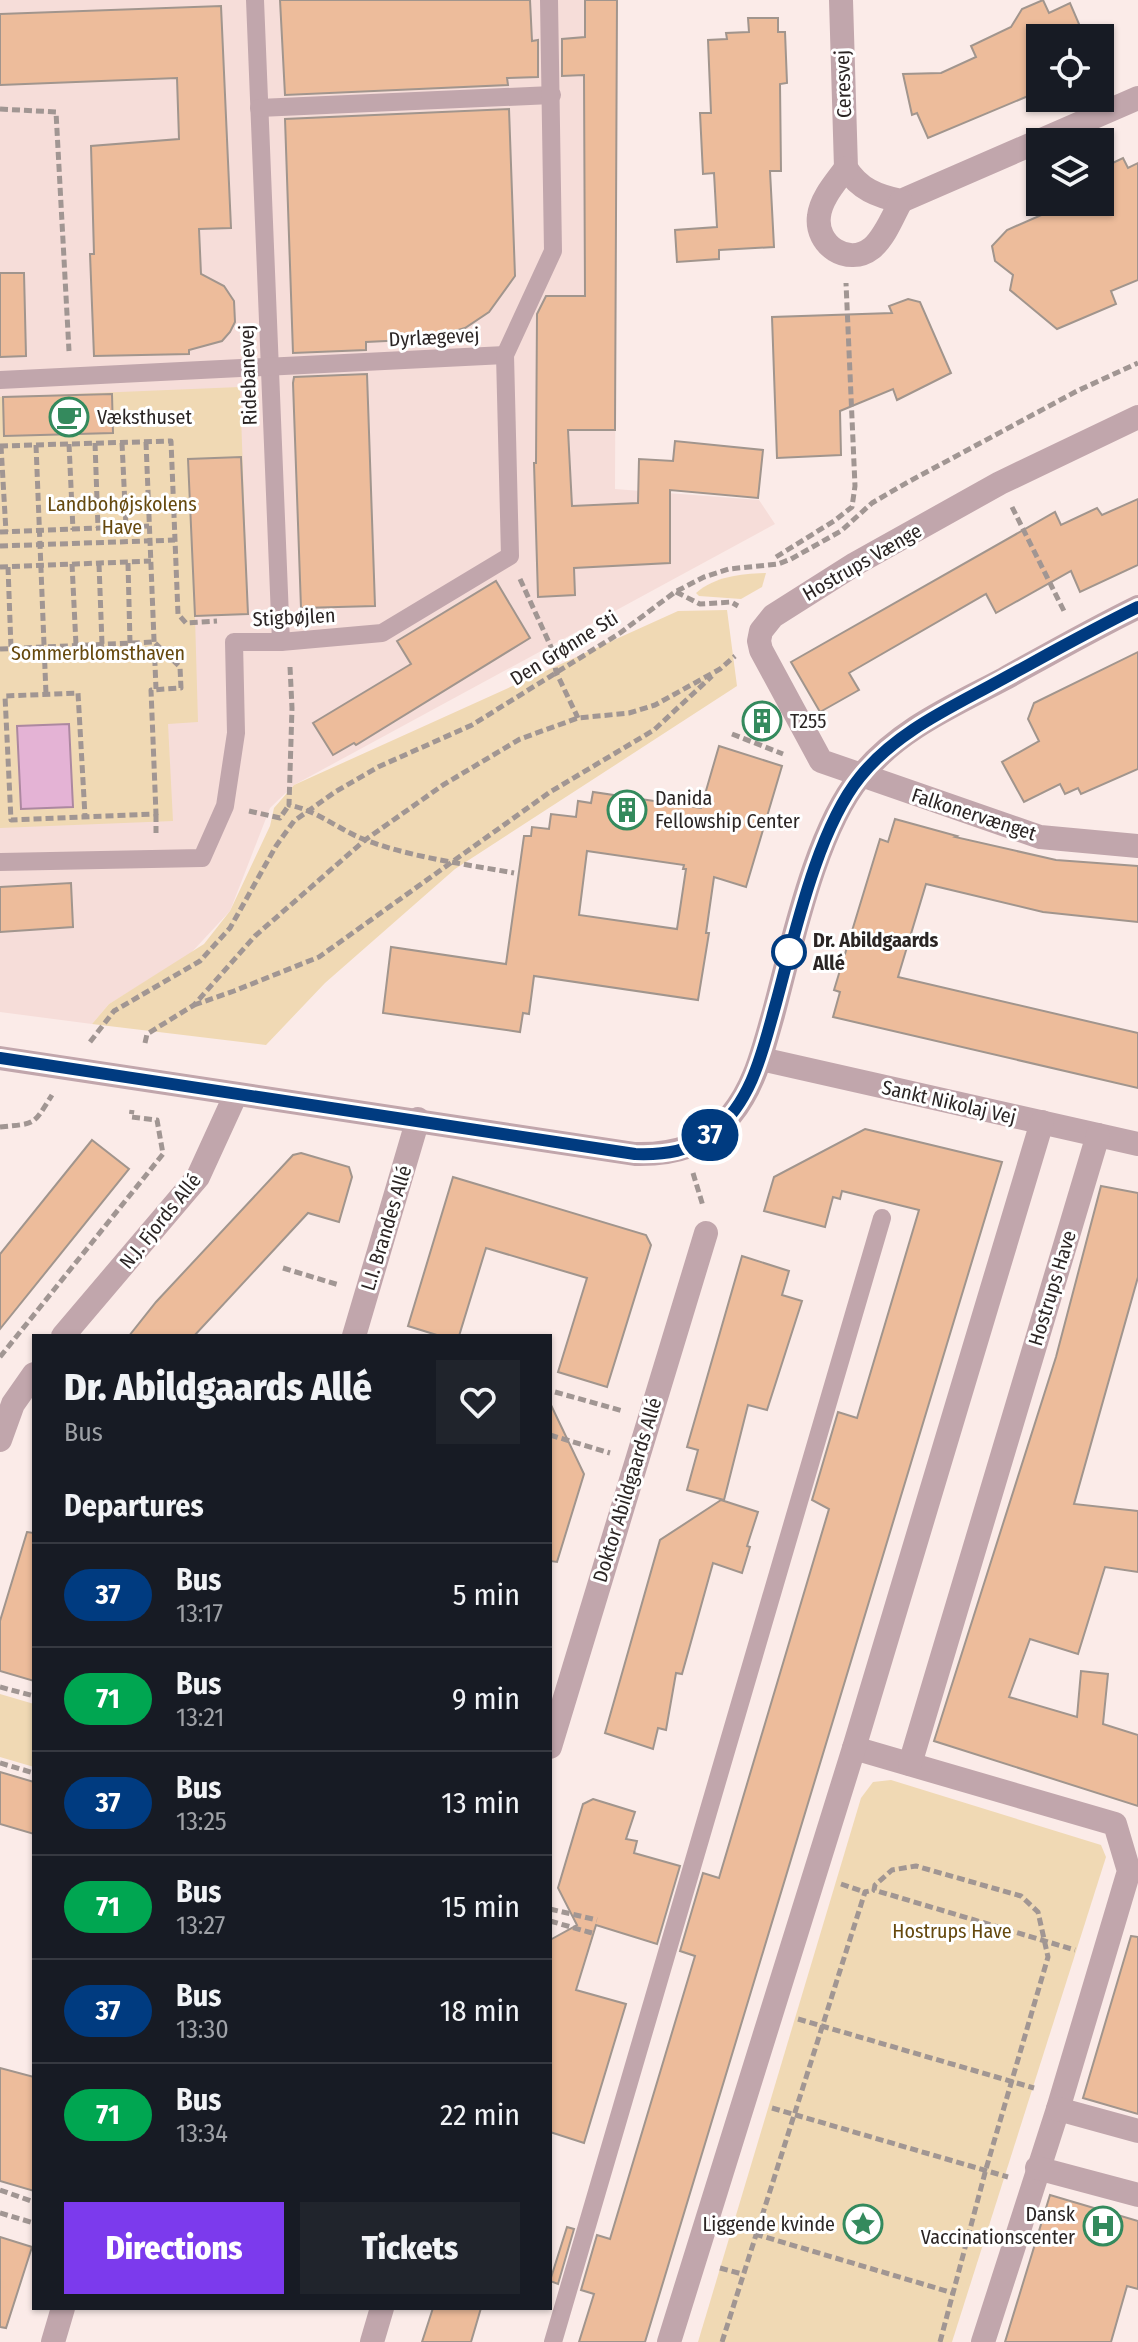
<!DOCTYPE html>
<html lang="en">
<head>
<meta charset="utf-8">
<style>
  body { margin:0; font-family:"Fira Sans Condensed",sans-serif; background:#20242c; color:#f1f3f6; height:100vh; display:flex; flex-direction:column; font-size:30px; white-space:nowrap }
  * { box-sizing:border-box; margin:0 }
  p { font-size:26px; color:#9ea1a6 }
  .icon { flex:none; width:44px; height:44px; fill:none; stroke:currentColor; stroke-width:2; stroke-linecap:round; stroke-linejoin:round }
  .map { position:relative; flex:1; overflow:hidden }
  .panel { position:absolute; left:32px; top:1334px; width:520px; height:976px; display:flex; flex-direction:column; background:#171b24; border-radius:0px; box-shadow:0 2px 6px #0004 }
  .panel>* { flex:none }
  .badge { padding:0 16px; border-radius:26px; font-size:28px; line-height:52px }
  .buttons { position:absolute; left:1026px; top:24px; display:grid; gap:16px }
  .buttons a { display:grid; place-items:center; width:88px; height:88px; border-radius:0px; background:#171b24; box-shadow:0 2px 6px #0004; font-size:40px }
  .map>.badge { position:absolute; translate:-50% -50%; box-shadow:0 0 0 4px #fff }
  h2 { padding:0 32px; font-size:30px; line-height:72px }
  .round { display:grid; place-items:center; flex:none; width:84px; height:84px; border-radius:0px; background:#20242c }
  .headline { display:flex; align-items:center; justify-content:space-between; height:136px; padding:0 32px }
  h1 { font-size:38px; font-weight:800; line-height:60px }
  .cta { display:flex; gap:16px; margin-top:auto; padding:16px 32px }
  .cta a { flex:1; height:92px; border-radius:0px; background:#7c3aed; color:#fff; font-size:32px; font-weight:800; line-height:92px; text-align:center }
  .cta a+a { background:#20242c; color:#f1f3f6 }
  ul { padding:0; list-style:none }
  li { display:flex; align-items:center; gap:24px; height:104px; padding:0 32px; border-top:2px solid #363941 }
  li div { flex:1 }
  li b { display:block; font-size:30px }
  li em { font-style:normal }
  li .badge { min-width:88px; font-weight:700; text-align:center }
  .map>svg:first-child { display:block }
</style>
</head>
<body>
<div class="map">
<svg width="1138" height="2342" viewBox="0 0 1138 2342">
  <rect width="100%" height="100%" fill="#fbebe8"/>
  <polygon fill="#f6ddd9" points="0,0 617,0 615,489 759,500 775,524 294,785 270,808 230,911 190,954 109,1004 92,1024 0,1012"/>
  <g fill="#f0d9b4">
    <polygon points="240,387 248,614 195,617 198,722 168,724 173,821 0,828 0,397"/>
    <path d="M766 573 762 587 741 599 699 596 696 593C716 576 741 574 766 573Z"/>
    <polygon points="727,610 737,686 455,869 325,983 266,1045 92,1024 109,1004 204,944 230,911 270,826 274,808 294,785 678,611"/>
    <polygon points="0,1694 34,1704 34,1767 0,1757"/>
    <polygon points="891,1780 1101,1845 1106,1857 952,2342 698,2342 861,1798 873,1782"/>
  </g>
  <polygon fill="#e4b3d5" stroke="#ac88a0" stroke-width="2" points="69,724 73,807 21,809 17,726"/>
  <g fill="#edbc9b" stroke="#a1958d" stroke-width="2" fill-rule="evenodd">
    <polygon points="280,0 530,0 532,41 538,40 538,77 507,78 508,85 285,95"/>
    <polygon points="585,0 617,0 615,430 568,430 572,506 638,503 639,459 673,461 675,441 763,450 758,498 670,490 670,563 574,568 575,595 538,597 534,463 536,463 537,314 546,296 585,296 584,75 562,76 562,39 585,37"/>
    <polygon points="1043,0 1049,13 1070,3 1085,38 1040,38 1040,91 928,138 917,113 912,115 903,74 941,73 976,57 971,46 1011,27 1022,9"/>
    <polygon points="221,6 231,228 199,229 201,274 224,286 234,301 235,322 230,332 222,341 189,350 189,354 94,356 90,254 94,254 91,146 179,139 177,78 0,85 0,14"/>
    <polygon points="748,18 778,18 778,32 785,32 787,83 780,84 781,171 770,171 774,247 719,250 719,259 677,262 675,230 717,227 714,173 703,174 700,113 711,113 708,40 727,39 726,33 749,32"/>
    <polygon points="509,109 515,276 489,312 465,328 427,339 366,342 366,350 293,353 285,119"/>
    <polygon points="1123,158 1128,168 1138,163 1138,280 1111,291 1116,304 1057,329 1010,290 1013,275 995,261 992,246 1007,230 1071,202 1100,202 1100,169"/>
    <polygon points="0,273 24,273 26,356 0,357"/>
    <polygon points="908,299 920,302 951,373 897,400 893,389 840,411 841,455 777,458 772,317 892,313 889,306"/>
    <polygon points="367,374 375,606 301,608 293,383 294,377"/>
    <polygon points="112,394 113,433 4,436 3,397"/>
    <polygon points="241,457 248,614 195,616 188,459"/>
    <polygon points="1138,499 1138,565 1080,592 1071,571 996,613 986,594 849,673 859,690 820,712 791,662 1055,512 1061,525 1097,508 1102,515"/>
    <polygon points="496,581 530,638 356,745 354,743 333,755 313,723 411,664 397,641"/>
    <polygon points="1138,652 1138,769 1081,794 1078,788 1065,794 1060,784 1024,802 1002,762 1039,741 1028,719 1034,703"/>
    <path d="M719 746 782 766 746 887 714 877 706 933H709L698 1000 534 976 529 1014 523 1013 520 1032 383 1013 391 947 506 964 524 836H531L532 827 549 829 551 814 576 817 578 801 591 803 593 792 701 808ZM587 851 684 865 683 869H686L677 929 579 915Z"/>
    <polygon points="895,819 957,836 955,837 1056,860 1138,866 1138,922 1043,912 926,884 898,977 1138,1033 1138,1088 833,1017 840,992 834,990 880,839 888,842"/>
    <polygon points="71,883 73,927 0,932 0,887"/>
    <polygon points="865,1129 1002,1162 645,2342 579,2342 594,2294 581,2290 597,2235 610,2239 695,1956 680,1951 703,1873 719,1878 829,1509 812,1500 838,1412 857,1418 919,1210 842,1191 840,1199 833,1197 825,1227 764,1211 774,1177"/>
    <polygon points="92,1140 129,1169 0,1329 0,1254"/>
    <polygon points="301,1153 349,1167 352,1177 339,1222 308,1213 194,1336 129,1336 156,1302 293,1155"/>
    <polygon points="453,1177 646,1235 651,1245 607,1387 558,1372 587,1278 486,1248 459,1336 440,1336 408,1326"/>
    <polygon points="1101,1186 1138,1193 1138,1277 1074,1504 1138,1511 1138,1572 1105,1567 1078,1654 1030,1639 1009,1697 1077,1717 1081,1671 1108,1674 1103,1724 1138,1735 1138,1806 934,1741 1056,1357"/>
    <polygon points="742,1256 789,1271 782,1295 802,1301 767,1410 748,1405 724,1500 687,1490 698,1450 687,1447"/>
    <polygon points="550,1403 584,1474 557,1562 550,1561"/>
    <polygon points="721,1500 758,1512 747,1546 750,1547 742,1573 713,1563 682,1674 676,1673 666,1730 658,1728 653,1749 605,1733 660,1540"/>
    <polygon points="27,1532 34,1533 34,1681 0,1671 0,1621"/>
    <polygon points="0,1772 34,1782 34,1834 0,1824"/>
    <polygon points="593,1799 635,1812 626,1839 637,1841 634,1853 680,1866 657,1944 596,1925 576,1990 626,2004 584,2143 550,2132 550,1940 577,1925 558,1888 583,1804"/>
    <polygon points="1131,1936 1138,1937 1138,2114 1083,2098"/>
    <polygon points="0,2068 34,2077 34,2191 0,2181"/>
    <polygon points="1050,2195 1138,2221 1138,2289 1127,2286 1111,2342 1005,2342"/>
    <polygon points="567,2227 574,2229 558,2284 550,2281"/>
    <polygon points="0,2237 32,2247 6,2328 0,2327"/>
    <polygon points="433,2308 481,2308 471,2342 422,2342"/>
  </g>
  <g fill="none" stroke-linecap="round" stroke-linejoin="round">
    <g stroke="#a19693" stroke-width="5" stroke-dasharray="8 4" stroke-linecap="butt">
      <polyline points="0,109 56,112 69,351"/>
      <polyline points="146,442 156,689"/>
      <polyline points="95,443 98,528"/>
      <polyline points="122,443 126,527"/>
      <polyline points="69,444 73,530"/>
      <polyline points="36,445 46,694"/>
      <polyline points="0,446 171,441 178,614 186,623 217,621"/>
      <polyline points="1,446 6,532"/>
      <polyline points="1012,507 1065,613"/>
      <polyline points="0,532 149,526"/>
      <polyline points="0,546 175,540"/>
      <polyline points="776,557 834,521 852,507 855,486 846,283"/>
      <polyline points="128,563 130,643"/>
      <polyline points="72,564 76,645"/>
      <polyline points="99,564 102,644"/>
      <polyline points="0,567 151,561"/>
      <polyline points="8,567 11,648"/>
      <polyline points="520,579 552,649 556,672 578,718"/>
      <polyline points="676,592 700,604 731,602 738,606"/>
      <polyline points="0,649 154,642 180,667 181,688 151,690 156,814 11,820 5,696 78,693 85,816"/>
      <path d="M290 667 292 708 289 805C319 811 340 831 368 841 415 858 465 864 514 873"/>
      <polyline points="732,734 783,754"/>
      <polyline points="249,811 280,818 289,805"/>
      <polyline points="156,814 156,833"/>
      <polyline points="194,1005 234,991 319,957 550,792 654,730 712,676"/>
      <polyline points="90,1042 114,1011 200,961 230,928 276,846 294,821 335,792 378,767 472,725 620,633 675,592 704,577 729,569 778,564 791,559 841,531 872,503 908,482 1077,391 1138,363"/>
      <polyline points="145,1043 147,1034 194,1005 255,936 365,840 443,785 520,739 578,718 629,713 655,705 720,669 735,656"/>
      <path d="M0 1127C36 1123 32 1127 52 1095"/>
      <polyline points="693,1173 703,1206"/>
      <polyline points="283,1268 339,1285"/>
      <polyline points="0,1357 163,1154 157,1120 131,1117 132,1110"/>
      <polyline points="555,1392 623,1411"/>
      <polyline points="550,1435 610,1453"/>
      <polyline points="0,1687 34,1696"/>
      <polyline points="0,1763 34,1773"/>
      <polyline points="841,1884 865,1892"/>
      <polyline points="550,1909 597,1920"/>
      <polyline points="550,1921 592,1933"/>
      <polyline points="798,2019 1034,2088"/>
      <polyline points="772,2108 1008,2177"/>
      <polyline points="0,2190 34,2202"/>
      <polyline points="0,2213 34,2223"/>
      <polyline points="755,2234 953,2293"/>
      <polyline points="720,2268 742,2274"/>
      <polyline points="722,2342 865,1892 874,1890"/>
      <polyline points="940,2342 986,2169 1048,1957 1038,1912 1021,1896 916,1866 892,1870 875,1885 874,1890 1075,1950"/>
    </g>
    <g stroke="#c1a6ac" stroke-width="18">
      <polyline points="255,0 281,642"/>
      <polyline points="259,108 552,95"/>
      <polyline points="0,380 505,355"/>
      <polyline points="0,862 202,858 225,806 236,733 234,642 281,642 382,633 510,556 505,355 553,251 549,0"/>
      <polyline points="553,2342 882,1218"/>
    </g>
    <g stroke="#c1a6ac" stroke-width="24">
      <path d="M841 0 846 168C859 189 877 196 901 201L1138 98"/>
      <path d="M846 168C836 182 821 198 819 216 815 245 848 267 872 248 885 237 893 216 901 201"/>
      <polyline points="1138,417 1000,483 855,564 773,616 761,631 759,641 761,650 821,761 1040,837 1138,846"/>
      <polyline points="761,1059 1138,1144"/>
      <polyline points="63,1336 198,1177 236,1094"/>
      <polyline points="354,1336 418,1119"/>
      <polyline points="0,1440 13,1404 34,1374"/>
      <polyline points="550,1747 706,1233"/>
      <polyline points="854,1748 1115,1824 1129,1871 1058,2109 983,2342"/>
      <polyline points="910,1764 1098,1135"/>
      <polyline points="1058,2109 1138,2131"/>
      <polyline points="1037,2168 1138,2195"/>
      <polyline points="53,2342 63,2308"/>
      <polyline points="372,2342 382,2308"/>
      <polyline points="669,2342 854,1748 1042,1122"/>
    </g>
    <path stroke="#c1a6ac" stroke-width="24" d="M0 1058 635 1154C674 1155 706 1146 731 1115 755 1086 763 1049 773 1015 792 945 815 832 860 777 897 730 953 706 1004 679 1049 654 1093 629 1138 607"/>
  </g>
  <g fill="none" stroke-linecap="round" stroke-linejoin="round">
    <g stroke="#fff" stroke-width="18">
      <path id="line" d="M0 1058 635 1154C664 1155 691 1152 714 1132 753 1100 763 1049 776 1003 794 937 817 830 860 777 896 732 950 708 999 681 1045 656 1091 630 1138 607"/>
    </g>
    <use href="#line" stroke="#003b80" stroke-width="12"/>
  </g>
  <defs>
    <g id="cafe-ring" transform="scale(2)"><circle r="9.5" fill="#fff" stroke="#348a5d" stroke-width="1.5"/><path d="M-5.5-4.5H6V0H3Q3 3.5 0 3.5H-2.5Q-5.5 3.5-5.5 0ZM3-3.2v2h1.7v-2ZM-6 4.5H4V6H-6Z" fill="#348a5d"/></g>
    <g id="building-ring" transform="scale(2)"><circle r="9.5" fill="#fff" stroke="#348a5d" stroke-width="1.5"/><path d="M-4-6H4V6H1V3H-1V6H-4ZM-2.5-4.3h1.7v1.8h-1.7ZM.8-4.3h1.7v1.8H.8ZM-2.5-1h1.7V.8h-1.7ZM.8-1h1.7V.8H.8Z" fill="#348a5d"/></g>
    <g id="sight-ring" transform="scale(2)"><circle r="9.5" fill="#fff" stroke="#348a5d" stroke-width="1.5"/><path d="M0-6L1.8-2.2L6-1.7L2.9 1.2L3.7 5.4L0 3.3L-3.7 5.4L-2.9 1.2L-6-1.7L-1.8-2.2Z" fill="#348a5d"/></g>
    <g id="hospital-ring" transform="scale(2)"><circle r="9.5" fill="#fff" stroke="#348a5d" stroke-width="1.5"/><path d="M-5-5h3v3.5h4V-5h3V5h-3V1.5h-4V5h-3Z" fill="#348a5d"/></g>
  </defs>
  <g fill-rule="evenodd">
    <use href="#cafe-ring" x="69" y="417"/>
    <use href="#building-ring" x="762" y="721"/>
    <use href="#building-ring" x="627" y="810"/>
    <use href="#sight-ring" x="863" y="2224"/>
    <use href="#hospital-ring" x="1103" y="2226"/>
  </g>
  <circle fill="#fff" stroke="#003b80" stroke-width="4" cx="789" cy="952" r="16"/>
  <g text-anchor="middle" dominant-baseline="central" stroke-width="6" stroke-linejoin="round" paint-order="stroke">
    <g font-size="20" fill="#2b2524" stroke="#fff">
      <text transform="translate(843 84) rotate(-92)">Ceresvej</text>
      <text transform="translate(434 337) rotate(-3)">Dyrlægevej</text>
      <text transform="translate(248 375) rotate(-92)">Ridebanevej</text>
      <text transform="translate(862 562) rotate(-30)">Hostrups Vænge</text>
      <text transform="translate(294 617) rotate(-3)">Stigbøjlen</text>
      <text transform="translate(564 648) rotate(-32)">Den Grønne Sti</text>
      <text transform="translate(974 814) rotate(18)">Falkonervænget</text>
      <text transform="translate(949 1102) rotate(13)">Sankt Nikolaj Vej</text>
      <text transform="translate(160 1221) rotate(-51)">N.J. Fjords Allé</text>
      <text transform="translate(386 1228) rotate(-73)">L.I. Brandes Allé</text>
      <text transform="translate(1052 1288) rotate(-73)">Hostrups Have</text>
      <text transform="translate(627 1490) rotate(-73)">Doktor Abildgaards Allé</text>
    </g>
    <g font-size="20" fill="#2b2524" stroke="#fff" text-anchor="start">
      <text x="97" y="417">Væksthuset</text>
      <text x="790" y="721">T255</text>
      <text x="655" y="798">Danida<tspan x="655" dy="23">Fellowship Center</tspan></text>
      <text x="1075" y="2214" text-anchor="end">Dansk<tspan x="1075" dy="23">Vaccinationscenter</tspan></text>
      <text x="835" y="2224" text-anchor="end">Liggende kvinde</text>
    </g>
    <g font-size="20" fill="#66490e" stroke="#fff">
      <text x="122" y="504">Landbohøjskolens<tspan x="122" dy="23">Have</tspan></text>
      <text x="98" y="653">Sommerblomsthaven</text>
      <text x="952" y="1931">Hostrups Have</text>
    </g>
    <g font-size="20" font-weight="bold" fill="#2b2524" stroke="#fff" text-anchor="start">
      <text x="813" y="940">Dr. Abildgaards<tspan x="813" dy="23">Allé</tspan></text>
    </g>
  </g>
</svg>
<div class="buttons">
<a><svg class="icon" aria-label="locate" viewBox="0 0 24 24"><circle cx="12" cy="12" r="6"/><path d="M12 2v4M12 18v4M2 12h4M18 12h4"/></svg></a>
<a><svg class="icon" aria-label="layers" viewBox="0 0 24 24"><path d="M12 4l9 5-9 5-9-5zM3 14l9 5 9-5"/></svg></a>
</div>
<b class="badge" style="left:710px;top:1135px;background:#003b80;color:#fff">37</b>
<section class="panel">
<div class="headline"><div><h1>Dr. Abildgaards Allé</h1><p>Bus</p></div><a class="round"><svg class="icon" aria-label="heart" viewBox="0 0 24 24"><path d="M12 20l-8-8c-3-5 5-10 8-4 3-6 11-1 8 4z"/></svg></a></div>
<h2>Departures</h2>
<ul>
<li><span class="badge" style="background:#003b80;color:#fff">37</span><div><b>Bus</b><p>13:17</p></div><em>5 min</em></li>
<li><span class="badge" style="background:#00a651;color:#fff">71</span><div><b>Bus</b><p>13:21</p></div><em>9 min</em></li>
<li><span class="badge" style="background:#003b80;color:#fff">37</span><div><b>Bus</b><p>13:25</p></div><em>13 min</em></li>
<li><span class="badge" style="background:#00a651;color:#fff">71</span><div><b>Bus</b><p>13:27</p></div><em>15 min</em></li>
<li><span class="badge" style="background:#003b80;color:#fff">37</span><div><b>Bus</b><p>13:30</p></div><em>18 min</em></li>
<li><span class="badge" style="background:#00a651;color:#fff">71</span><div><b>Bus</b><p>13:34</p></div><em>22 min</em></li>
</ul>
<div class="cta"><a>Directions</a><a>Tickets</a></div>
</section>
</div>
</body>
</html>
